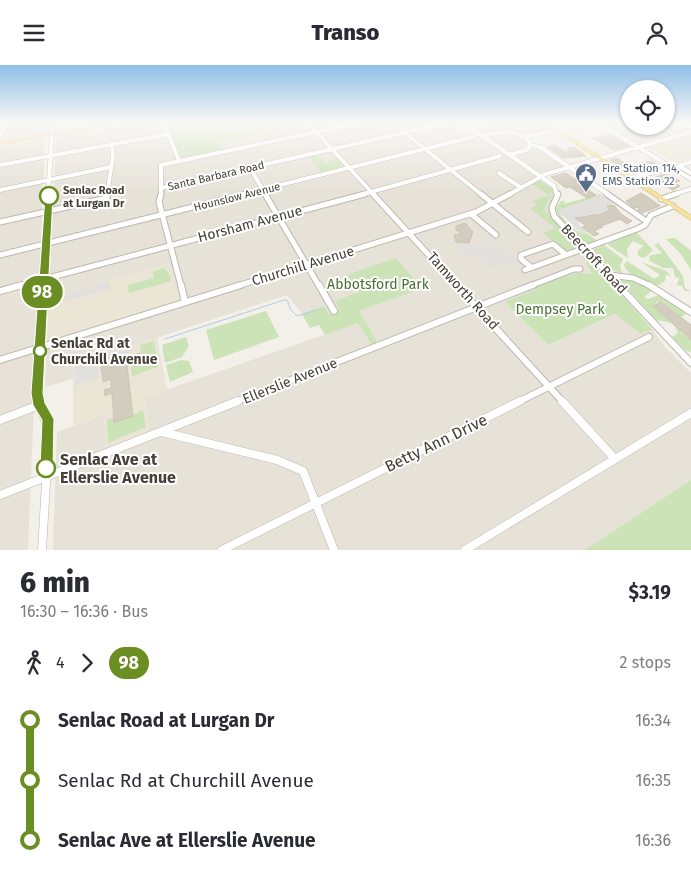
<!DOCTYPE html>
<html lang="en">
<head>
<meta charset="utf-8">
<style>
  body { margin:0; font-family:"Fira Sans",sans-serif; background:#f7f7f7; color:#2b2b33; height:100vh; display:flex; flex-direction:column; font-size:19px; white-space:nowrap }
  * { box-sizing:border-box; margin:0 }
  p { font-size:16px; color:#7c7c81 }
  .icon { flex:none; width:28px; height:28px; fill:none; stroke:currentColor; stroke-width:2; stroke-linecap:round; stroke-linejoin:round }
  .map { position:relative; height:485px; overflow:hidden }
  .sheet { display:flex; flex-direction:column; background:#fff; flex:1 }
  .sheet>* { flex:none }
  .badge { padding:0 10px; border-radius:16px; font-size:18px; line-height:32px }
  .buttons { position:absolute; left:620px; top:15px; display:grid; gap:10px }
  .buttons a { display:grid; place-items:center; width:55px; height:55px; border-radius:50%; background:#fff; box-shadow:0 1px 4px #0004; font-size:25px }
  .map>.badge { position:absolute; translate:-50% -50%; box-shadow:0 0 0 2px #fff }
  .legs { display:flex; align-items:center; gap:8px; height:55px; padding:0 20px; font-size:16px }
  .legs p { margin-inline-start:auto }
  .summary { display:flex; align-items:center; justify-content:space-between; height:85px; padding:0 20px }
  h1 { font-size:28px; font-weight:800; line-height:38px }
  ul { padding:0 20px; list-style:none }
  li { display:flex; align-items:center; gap:18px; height:60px; font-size:19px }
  li i { display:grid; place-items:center; width:8px; height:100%; margin:0 6px; background:currentColor }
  li i::after { content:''; width:12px; height:12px; margin:-6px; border:4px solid; border-radius:50%; background:#fff }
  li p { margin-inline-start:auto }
  li:first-child i { background:linear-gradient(#0000 50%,currentColor 0) }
  li:last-child i { background:linear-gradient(currentColor 50%,#0000 0) }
  header { display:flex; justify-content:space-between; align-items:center; height:65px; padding:0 20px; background:#fff; font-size:22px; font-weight:800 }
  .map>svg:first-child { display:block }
</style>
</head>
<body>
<header><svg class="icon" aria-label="menu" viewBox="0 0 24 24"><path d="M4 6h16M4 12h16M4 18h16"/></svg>Transo<svg class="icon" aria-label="person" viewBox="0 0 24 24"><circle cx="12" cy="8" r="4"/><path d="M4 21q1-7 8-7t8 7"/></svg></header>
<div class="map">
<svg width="691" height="485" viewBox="0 0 691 485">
  <rect width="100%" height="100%" fill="#f3f0e9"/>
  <g fill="#e6e2d8">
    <polygon points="0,58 60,58 59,67 0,77"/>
    <polygon points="134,58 167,58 179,93 223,85 219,78 262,69 268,76 259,58 450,58 464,65 467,70 477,70 551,122 554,128 548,142 551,151 605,211 578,208 506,237 548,280 616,249 641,270 643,267 653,265 664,281 691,308 691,415 585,485 53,485 57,367 104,349 106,382 149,365 145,332 358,258 372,280 378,277 358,246 421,223 348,209 359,228 335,236 339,245 335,248 329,249 324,241 302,249 287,230 73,300 73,314 45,322 47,275 179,235 169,199 49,233 56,72"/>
    <polygon points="493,58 541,58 550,65 527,71 512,67 487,69 477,62"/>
    <polygon points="604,58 629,58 629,61 666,61 666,58 678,58 691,64 639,79"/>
    <polygon points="512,69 528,76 524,84 510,88 487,72"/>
    <polygon points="45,74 28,485 0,485 0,82"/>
    <polygon points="533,82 538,83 563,101 540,108 514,90"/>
  </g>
  <g fill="#eae5d5">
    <polygon points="691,70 691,93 676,98 647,83"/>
    <polygon points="170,199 179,235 47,275 49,233"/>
    <polygon points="157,272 167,324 145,332 150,365 106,382 103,349 73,360 73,300"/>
  </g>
  <g fill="#cce2b7">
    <polygon points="167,58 259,58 270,76 268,76 262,69 219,77 223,86 179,94"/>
    <polygon points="317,90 325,98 338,94 346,103 323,109 309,92"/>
    <path d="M539 115 553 124C555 133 546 139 549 148L577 183 565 187 543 168 555 163 529 143 537 140 532 136 550 130 544 145 549 151C544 140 552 136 552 125L549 130 532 119Z"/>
    <path d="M601 129 606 131 602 130 559 145C561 155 574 164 582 169L587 168 598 177 589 179 585 178 559 152 556 144 561 136H565L564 139Z"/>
    <polygon points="636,167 653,185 644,193 638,191 638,185 644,181 633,176 627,184 628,193 607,179"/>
    <polygon points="675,173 691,186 691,205 680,188 666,174"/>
    <polygon points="657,176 683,211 685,223 691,226 685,226 682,221 673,220 677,220 679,213 675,212 673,203 663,203 650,196 649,191 662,188 654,180 658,179"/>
    <polygon points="604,180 623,194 620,201 622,208 611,205 594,187 594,184"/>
    <polygon points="582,188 584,188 653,265 643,267 642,270 615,249 548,280 505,237 547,220 508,233 553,215 554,217 554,215 578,207 564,213 578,208 593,209 586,198 589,197 602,211"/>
    <polygon points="396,193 422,223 359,246 378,278 372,280 358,258 325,270 319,260 310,263 302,249 324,241 329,249 339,245 335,236 359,227 347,210"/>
    <path d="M627 196 654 214 660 210 641 197 666 206 671 211 666 210 665 216 659 219 663 220C652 222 626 211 624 200Z"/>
    <polygon points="164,203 169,209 171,216 129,228 128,220 154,213 153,207"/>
    <polygon points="620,212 635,214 653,225 644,232 648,234 659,230 680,243 686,249 681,252 663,238 657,237 653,241 672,258 656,255 621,216"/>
    <polygon points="266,246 279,272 214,295 206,265"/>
    <polygon points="675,261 682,265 680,267 691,275 691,287 686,286 672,272 678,268"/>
    <polygon points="186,272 189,281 182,292 165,298 162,280"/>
    <polygon points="154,276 158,302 132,311 131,301 142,297 140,280"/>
    <polygon points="181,295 189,296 193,307 170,317 166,300"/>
    <polygon points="143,345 146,362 108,378 107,355 113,353 114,359"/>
    <polygon points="691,415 691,485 585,485"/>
  </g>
  <g fill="#e2e0dd">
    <polygon points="602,130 614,138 608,141 610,145 592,151 596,158 584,150 575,153 580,157 577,158 588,167 582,169 559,147 559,145"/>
    <polygon points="450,177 487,184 490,181 493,184 501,181 517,195 493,204 476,188 465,192"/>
    <polygon points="109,216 110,224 58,238 59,230"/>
    <polygon points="133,282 133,286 99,298 99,313 75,321 75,301"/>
  </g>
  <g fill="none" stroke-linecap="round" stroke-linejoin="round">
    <polyline stroke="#adcce8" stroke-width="1" points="165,274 284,235 287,235 291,245 297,251 316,245"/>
  </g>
  <g fill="#d3cdc0" stroke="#cdc5b4">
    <polygon points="610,70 629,81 614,85 592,73"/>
    <polygon points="555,80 567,88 569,82 575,83 586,91 563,93 547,82"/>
    <polygon points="617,93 629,101 652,96 660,102 634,105 638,107 632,109 610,95"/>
    <polygon points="566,108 578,116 575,117 596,130 587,133 570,122 566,123 551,112"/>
    <polygon points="666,109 680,116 674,118 680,121 673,125 658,116 647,118 643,116"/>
    <polygon points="641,128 652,135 660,141 642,148 638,145 639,142 634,143 626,136"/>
    <polygon points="614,140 621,149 632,156 627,159 620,154 601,161 603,162 594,166 599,169 594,171 582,162 586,161 575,153 601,149 610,145 607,141"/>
    <polygon points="465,158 473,167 469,178 456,177 454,170 462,169 456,165 456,161"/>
    <polygon points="661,237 691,260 691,275 653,241"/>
    <polygon points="140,288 141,297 127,301 133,351 114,358 112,328 105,331 104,325 111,323 111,314 103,317 101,302"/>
  </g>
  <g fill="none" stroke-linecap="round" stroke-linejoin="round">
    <g stroke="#bdb8ad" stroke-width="5">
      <g id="minor-far3">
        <polyline points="164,58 179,96"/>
        <polyline points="262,58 271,58"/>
        <polyline points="464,58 554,121 557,130"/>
        <polyline points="598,58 691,114"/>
        <polyline points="682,58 691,62"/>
        <polyline points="310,60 374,130"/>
        <polyline points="570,60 578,61 578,58"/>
        <polyline points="405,68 482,130"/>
        <polyline points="0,70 7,58"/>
        <path d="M482 71C499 67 521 62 531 80"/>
        <polyline points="526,72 571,61"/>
        <polyline points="531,80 540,82 609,130"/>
        <polyline points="509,90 527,85 531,80"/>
        <polyline points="691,97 679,101 691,108"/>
        <polyline points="0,100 169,69"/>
        <polyline points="250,103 266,130"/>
        <polyline points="499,108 520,122"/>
        <polyline points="630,113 671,103"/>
        <polyline points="161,123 447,58"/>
        <polyline points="0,125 111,102"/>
        <polyline points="48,130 52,69"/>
        <polyline points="107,130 113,91 112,79"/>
        <polyline points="161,130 161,100 359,58"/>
        <polyline points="240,130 473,72"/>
        <polyline points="360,130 500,91"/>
        <polyline points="508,130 546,109 691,67"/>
        <polyline points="672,130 691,124"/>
      </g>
    </g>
    <g stroke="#bdb8ad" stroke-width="7">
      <g id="minor-far2">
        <polyline points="161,129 159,137 181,221"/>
        <polyline points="265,129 319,221"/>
        <polyline points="373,129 457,221"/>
        <polyline points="481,129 528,167"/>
        <polyline points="558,129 552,143 554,151 619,221"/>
        <polyline points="607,129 646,156"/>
        <polyline points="661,134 676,129"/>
        <polyline points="471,149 496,170"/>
        <polyline points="0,157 107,133 108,129"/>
        <polyline points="0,190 245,129"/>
        <polyline points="531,202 521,194 521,190 553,179 565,189"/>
        <polyline points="525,205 637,164 645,160 651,150 673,141"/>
        <polyline points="610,210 633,213 651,221"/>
        <polyline points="18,221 365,129"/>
        <polyline points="43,221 49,129"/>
        <polyline points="237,221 476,147 510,129"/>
        <polyline points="530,221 574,204 580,204"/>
      </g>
    </g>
    <g stroke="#bdb8ad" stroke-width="8">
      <g id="minor-far1">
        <polyline points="181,220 185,237"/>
        <polyline points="319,220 334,246"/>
        <polyline points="456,220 563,337"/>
        <polyline points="618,220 691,298"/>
        <polyline points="649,220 691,247"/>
        <polyline points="0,226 22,220"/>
        <polyline points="0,295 241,220"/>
        <polyline points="40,337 37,329 43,220"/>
        <polyline points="235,337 533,220"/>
        <polyline points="518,337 649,272"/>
      </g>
    </g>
    <g stroke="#bdb8ad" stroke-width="9">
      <g id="minor">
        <polyline points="39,336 49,367 42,485"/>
        <polyline points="562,336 615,394"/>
        <polyline points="0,355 39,340"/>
        <polyline points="162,367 277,395 303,406 334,485"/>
        <polyline points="0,430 238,336"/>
        <polyline points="222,485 520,336"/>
        <polyline points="465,485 691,348"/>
      </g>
    </g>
    <g stroke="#d6be74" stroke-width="1">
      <g id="major">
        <polygon points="113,58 123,58 0,80 0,78"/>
        <polygon points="544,58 549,58 691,150 691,155"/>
      </g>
    </g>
    <use href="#minor-far3" stroke="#fff" stroke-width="4"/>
    <use href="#minor-far2" stroke="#fff" stroke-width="5"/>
    <use href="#minor-far1" stroke="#fff" stroke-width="6"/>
    <use href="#minor" stroke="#fff" stroke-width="8"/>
    <use href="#major" fill="#f3e0a2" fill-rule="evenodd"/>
  </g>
  <linearGradient id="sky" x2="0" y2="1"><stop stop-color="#90bee8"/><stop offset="0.46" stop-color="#faf8f5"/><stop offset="1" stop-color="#faf8f5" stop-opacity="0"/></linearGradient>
  <rect width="691" height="126" fill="url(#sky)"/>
  <polygon fill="#6b8e23" stroke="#fff" points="49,128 53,131 43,328 45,338 54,354 53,403 51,407 46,409 42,407 40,403 42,355 33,340 31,328 45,131"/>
  <defs>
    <g id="civic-pin" transform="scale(1.125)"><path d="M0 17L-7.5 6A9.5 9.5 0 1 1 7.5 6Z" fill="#5c6f8a" stroke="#fff"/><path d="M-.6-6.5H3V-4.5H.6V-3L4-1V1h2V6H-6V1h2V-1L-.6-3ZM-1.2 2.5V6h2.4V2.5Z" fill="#fff"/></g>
  </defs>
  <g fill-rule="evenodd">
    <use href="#civic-pin" x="586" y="109"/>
  </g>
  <g fill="#fff" stroke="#6b8e23" stroke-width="2.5">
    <circle cx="49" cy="131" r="9"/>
    <circle cx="40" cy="286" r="6"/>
    <circle cx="46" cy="403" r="9"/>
  </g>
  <g text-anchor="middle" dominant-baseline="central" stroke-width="4" stroke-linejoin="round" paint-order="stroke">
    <g font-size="11" fill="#4e5e75" stroke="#fff" text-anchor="start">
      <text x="602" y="103">Fire Station 114,<tspan x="602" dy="13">EMS Station 22</tspan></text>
    </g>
    <g font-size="11" fill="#464138" stroke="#fff">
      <text transform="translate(216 111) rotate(-13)">Santa Barbara Road</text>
      <text transform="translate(237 132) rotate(-14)">Hounslow Avenue</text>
    </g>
    <g font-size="11" font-weight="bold" fill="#464138" stroke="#fff" text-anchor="start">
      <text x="63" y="125">Senlac Road<tspan x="63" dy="13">at Lurgan Dr</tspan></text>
    </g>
    <g font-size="14" fill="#464138" stroke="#fff">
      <text transform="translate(250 159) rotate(-15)">Horsham Avenue</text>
      <text transform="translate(594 194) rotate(47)">Beecroft Road</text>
      <text transform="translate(303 201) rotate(-17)">Churchill Avenue</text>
      <text transform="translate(463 226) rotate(48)">Tamworth Road</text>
      <text transform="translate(290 316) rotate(-22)">Ellerslie Avenue</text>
    </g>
    <g font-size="14" fill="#467132" stroke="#fff">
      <text x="378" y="219">Abbotsford Park</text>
      <text x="560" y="244">Dempsey Park</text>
    </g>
    <g font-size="14" font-weight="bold" fill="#464138" stroke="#fff" text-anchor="start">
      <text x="51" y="278">Senlac Rd at<tspan x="51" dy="16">Churchill Avenue</tspan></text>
    </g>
    <g font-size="16" fill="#464138" stroke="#fff">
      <text transform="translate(436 378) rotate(-26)">Betty Ann Drive</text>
    </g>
    <g font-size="16" font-weight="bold" fill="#464138" stroke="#fff" text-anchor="start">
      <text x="60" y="394">Senlac Ave at<tspan x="60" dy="18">Ellerslie Avenue</tspan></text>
    </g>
  </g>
</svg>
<div class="buttons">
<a><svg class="icon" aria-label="locate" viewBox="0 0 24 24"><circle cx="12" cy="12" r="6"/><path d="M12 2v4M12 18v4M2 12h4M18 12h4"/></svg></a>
</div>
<b class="badge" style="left:42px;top:227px;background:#6b8e23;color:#fff">98</b>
</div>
<section class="sheet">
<div class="summary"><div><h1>6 min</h1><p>16:30 – 16:36 · Bus</p></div><b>$3.19</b></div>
<div class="legs"><svg class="icon" aria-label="walk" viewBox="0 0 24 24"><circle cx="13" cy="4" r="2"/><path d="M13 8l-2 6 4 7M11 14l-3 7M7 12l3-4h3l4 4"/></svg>4<svg class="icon" aria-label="forward" viewBox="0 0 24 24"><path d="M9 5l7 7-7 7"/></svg><b class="badge" style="background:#6b8e23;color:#fff">98</b><p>2 stops</p></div>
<ul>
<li><i style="color:#6b8e23"></i><b>Senlac Road at Lurgan Dr</b><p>16:34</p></li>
<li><i style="color:#6b8e23"></i><span>Senlac Rd at Churchill Avenue</span><p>16:35</p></li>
<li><i style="color:#6b8e23"></i><b>Senlac Ave at Ellerslie Avenue</b><p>16:36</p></li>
</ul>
</section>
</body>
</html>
